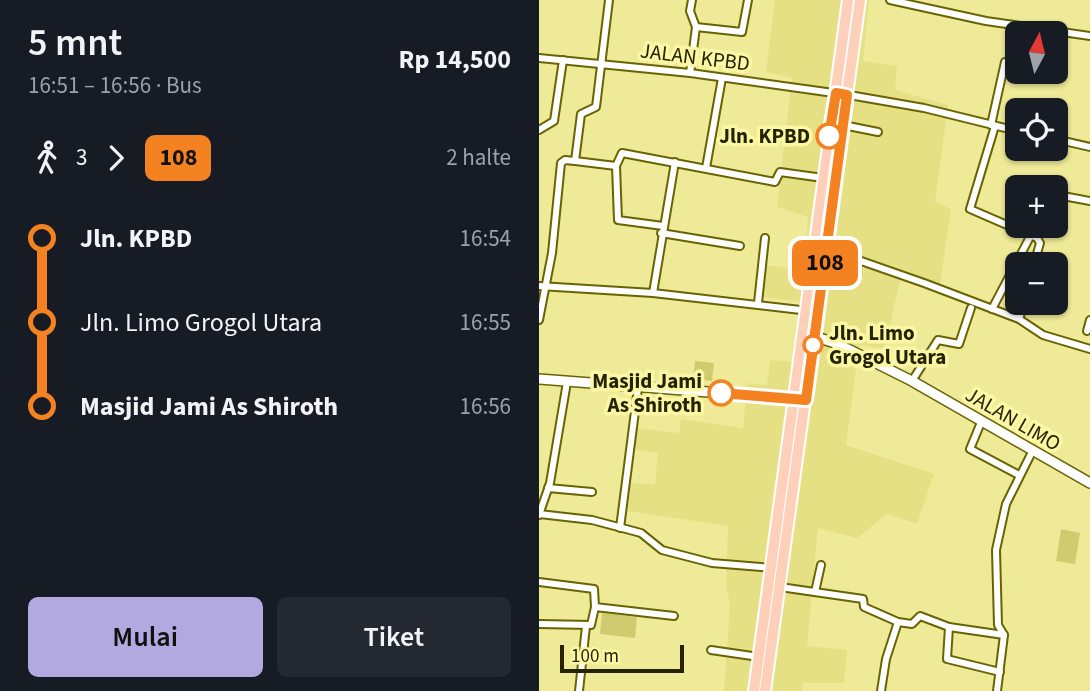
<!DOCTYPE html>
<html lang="id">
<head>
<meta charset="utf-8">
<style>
  body { margin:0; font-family:"Source Sans 3",sans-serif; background:#242831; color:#f1f3f6; height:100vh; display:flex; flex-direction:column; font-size:26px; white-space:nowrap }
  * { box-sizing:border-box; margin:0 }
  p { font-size:23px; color:#9ea1a6 }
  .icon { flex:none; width:38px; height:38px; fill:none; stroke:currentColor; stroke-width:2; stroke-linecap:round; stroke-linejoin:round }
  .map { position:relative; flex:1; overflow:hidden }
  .sheet { display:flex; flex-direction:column; background:#171b24; width:539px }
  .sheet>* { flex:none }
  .badge { padding:0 14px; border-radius:10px; font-size:24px; line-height:46px }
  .needle { width:46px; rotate:7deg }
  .fabs { position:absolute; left:466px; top:21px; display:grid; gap:14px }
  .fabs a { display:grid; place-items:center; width:63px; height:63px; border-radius:10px; background:#171b24; box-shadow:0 2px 5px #0004; font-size:35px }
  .scale { position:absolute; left:21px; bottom:18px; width:124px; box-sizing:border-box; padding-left:7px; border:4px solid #252301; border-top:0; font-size:19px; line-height:24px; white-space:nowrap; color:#252301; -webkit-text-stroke:5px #fbf7a4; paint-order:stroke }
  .map>.badge { position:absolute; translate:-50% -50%; box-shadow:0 0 0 4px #fff }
  .legs { display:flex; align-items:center; gap:10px; height:77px; padding:0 28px; font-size:23px }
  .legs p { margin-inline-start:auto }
  .summary { display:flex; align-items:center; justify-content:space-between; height:119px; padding:0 28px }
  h1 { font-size:38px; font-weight:600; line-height:52px }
  .cta { display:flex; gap:14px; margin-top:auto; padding:14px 28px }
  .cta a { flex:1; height:80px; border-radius:10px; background:#b1a9e0; color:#111; font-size:28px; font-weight:600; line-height:80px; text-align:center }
  .cta a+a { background:#242831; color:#f1f3f6 }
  ul { padding:0 28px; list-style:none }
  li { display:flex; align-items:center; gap:24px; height:84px; font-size:26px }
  li i { display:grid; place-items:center; width:10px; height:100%; margin:0 9px; background:currentColor }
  li i::after { content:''; width:18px; height:18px; margin:-9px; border:5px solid; border-radius:50%; background:#171b24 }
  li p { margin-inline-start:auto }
  li:first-child i { background:linear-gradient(#0000 50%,currentColor 0) }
  li:last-child i { background:linear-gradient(currentColor 50%,#0000 0) }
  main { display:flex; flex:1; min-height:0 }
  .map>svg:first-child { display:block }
</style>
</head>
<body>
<main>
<section class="sheet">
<div class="summary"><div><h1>5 mnt</h1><p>16:51 – 16:56 · Bus</p></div><b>Rp 14,500</b></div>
<div class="legs"><svg class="icon" aria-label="walk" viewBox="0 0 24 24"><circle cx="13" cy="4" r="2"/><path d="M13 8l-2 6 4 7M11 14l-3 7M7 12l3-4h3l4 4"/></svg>3<svg class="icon" aria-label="forward" viewBox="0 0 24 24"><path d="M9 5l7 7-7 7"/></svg><b class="badge" style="background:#f58220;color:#111">108</b><p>2 halte</p></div>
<ul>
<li><i style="color:#f58220"></i><b>Jln. KPBD</b><p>16:54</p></li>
<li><i style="color:#f58220"></i><span>Jln. Limo Grogol Utara</span><p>16:55</p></li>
<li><i style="color:#f58220"></i><b>Masjid Jami As Shiroth</b><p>16:56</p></li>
</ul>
<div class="cta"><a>Mulai</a><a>Tiket</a></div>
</section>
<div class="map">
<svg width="551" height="691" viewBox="0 0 551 691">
  <rect width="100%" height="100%" fill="#eeea97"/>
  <polygon fill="#e6e085" points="236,0 330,0 324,61 358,66 356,90 409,105 396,202 412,209 401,284 361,280 346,348 320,345 307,445 395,474 378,524 348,514 318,538 279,528 268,646 308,650 305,683 264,683 263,691 185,691 191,605 187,585 189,526 89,511 91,483 116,484 119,453 97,450 97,428 140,433 142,419 204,428 208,383 228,385 231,360 259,363 264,302 221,297 225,265 265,270 269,217 238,207 253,78 227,72"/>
  <g fill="#d1cb70">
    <polygon points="156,361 175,363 173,381 154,379"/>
    <polygon points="522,529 541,533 536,564 517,561"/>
    <polygon points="63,613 98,617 96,638 61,634"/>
  </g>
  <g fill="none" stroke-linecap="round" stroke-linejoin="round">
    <g stroke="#696301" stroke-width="10">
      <g id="street">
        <polyline points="351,0 447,21 551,36"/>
        <polyline points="157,27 203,32 209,0"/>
        <polyline points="0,58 151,73 316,96 385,108 478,131"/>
        <polyline points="151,73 157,27 151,11 153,0"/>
        <polyline points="304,125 339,132"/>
        <polyline points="452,125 466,62"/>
        <polyline points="456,126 431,209 498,238 501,243 495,264"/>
        <polyline points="0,130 15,121 24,60"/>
        <polyline points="516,139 551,147"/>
        <polyline points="36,161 77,166 83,153 236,182 241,172 284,178"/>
        <polyline points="77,166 79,220 124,226"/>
        <polyline points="167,168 183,78"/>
        <polyline points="524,196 551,201"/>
        <polyline points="122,233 201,246"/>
        <polyline points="285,248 385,283 480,319 504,335 551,349"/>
        <polyline points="0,286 114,293 279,312"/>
        <polyline points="114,293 136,162"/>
        <polyline points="219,303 226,238"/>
        <polyline points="453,309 492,235"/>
        <polyline points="480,319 485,303"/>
        <polyline points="0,320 13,253 22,163 26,160 36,161 42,114 57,107 70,0"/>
        <polyline points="548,331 551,320"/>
        <polyline points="373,381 399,340 420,344 432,308"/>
        <polyline points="443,420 431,449 480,475"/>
        <polyline points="9,488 53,492"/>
        <polyline points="0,514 53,520 102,533 123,550 173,563 233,568"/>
        <polyline points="0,515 11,483 28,382"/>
        <polyline points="81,528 99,388"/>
        <polyline points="0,582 55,589 56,607"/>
        <polyline points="241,587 324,599 325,607 359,622 373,624 381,616 410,627 465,635"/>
        <polyline points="276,592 282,565"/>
        <polyline points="0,624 52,625 56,607 135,616"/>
        <polyline points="410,627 408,659 461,672"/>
        <polyline points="172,650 220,657"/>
        <polyline points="40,691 47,626"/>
        <polyline points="342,691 347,659 359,622"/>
        <polyline points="458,691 465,635 459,625 457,550 467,504 494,450"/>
      </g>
    </g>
    <g stroke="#696301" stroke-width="12">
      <g id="secondary">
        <polyline points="268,334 299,344 373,381 551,483"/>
        <polyline points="0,379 260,399"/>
      </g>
    </g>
    <g stroke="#fff" stroke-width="14">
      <g id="primary">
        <polyline points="215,691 309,0"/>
        <polyline points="226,691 321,0"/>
      </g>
    </g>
    <use href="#street" stroke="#fff" stroke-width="6"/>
    <use href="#secondary" stroke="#fff" stroke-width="9"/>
    <use href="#primary" stroke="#fecfb9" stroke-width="10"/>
  </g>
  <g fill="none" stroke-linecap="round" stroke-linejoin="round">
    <g stroke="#fff" stroke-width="16">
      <polyline id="line-1" points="182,393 267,400 308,95 297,93 290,136"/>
    </g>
    <use href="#line-1" stroke="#f58220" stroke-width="10"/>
  </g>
  <g fill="#fff" stroke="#f58220" stroke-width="3.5">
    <circle cx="290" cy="136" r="12"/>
    <circle cx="274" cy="345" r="9"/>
    <circle cx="182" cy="393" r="12"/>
  </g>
  <g text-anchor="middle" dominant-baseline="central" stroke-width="7" stroke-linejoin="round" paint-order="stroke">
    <g font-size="21" fill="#252301" stroke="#fbf7a4">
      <text transform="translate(156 57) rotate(7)">JALAN KPBD</text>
      <text transform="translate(474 419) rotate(30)">JALAN LIMO</text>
    </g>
    <g font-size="21" font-weight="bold" fill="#252301" stroke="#fbf7a4" text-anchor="end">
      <text x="271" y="136">Jln. KPBD</text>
      <text x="290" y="333" text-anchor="start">Jln. Limo<tspan x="290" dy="24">Grogol Utara</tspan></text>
      <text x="163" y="381">Masjid Jami<tspan x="163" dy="24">As Shiroth</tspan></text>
    </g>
  </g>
</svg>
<div class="fabs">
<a><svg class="needle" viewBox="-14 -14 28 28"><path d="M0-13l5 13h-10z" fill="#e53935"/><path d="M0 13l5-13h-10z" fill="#9ea1a6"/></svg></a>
<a><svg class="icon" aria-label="locate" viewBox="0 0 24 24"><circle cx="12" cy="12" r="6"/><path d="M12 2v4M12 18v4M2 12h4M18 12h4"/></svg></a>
<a>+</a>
<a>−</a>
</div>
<div class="scale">100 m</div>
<b class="badge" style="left:286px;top:263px;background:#f58220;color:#111">108</b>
</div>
</main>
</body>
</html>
